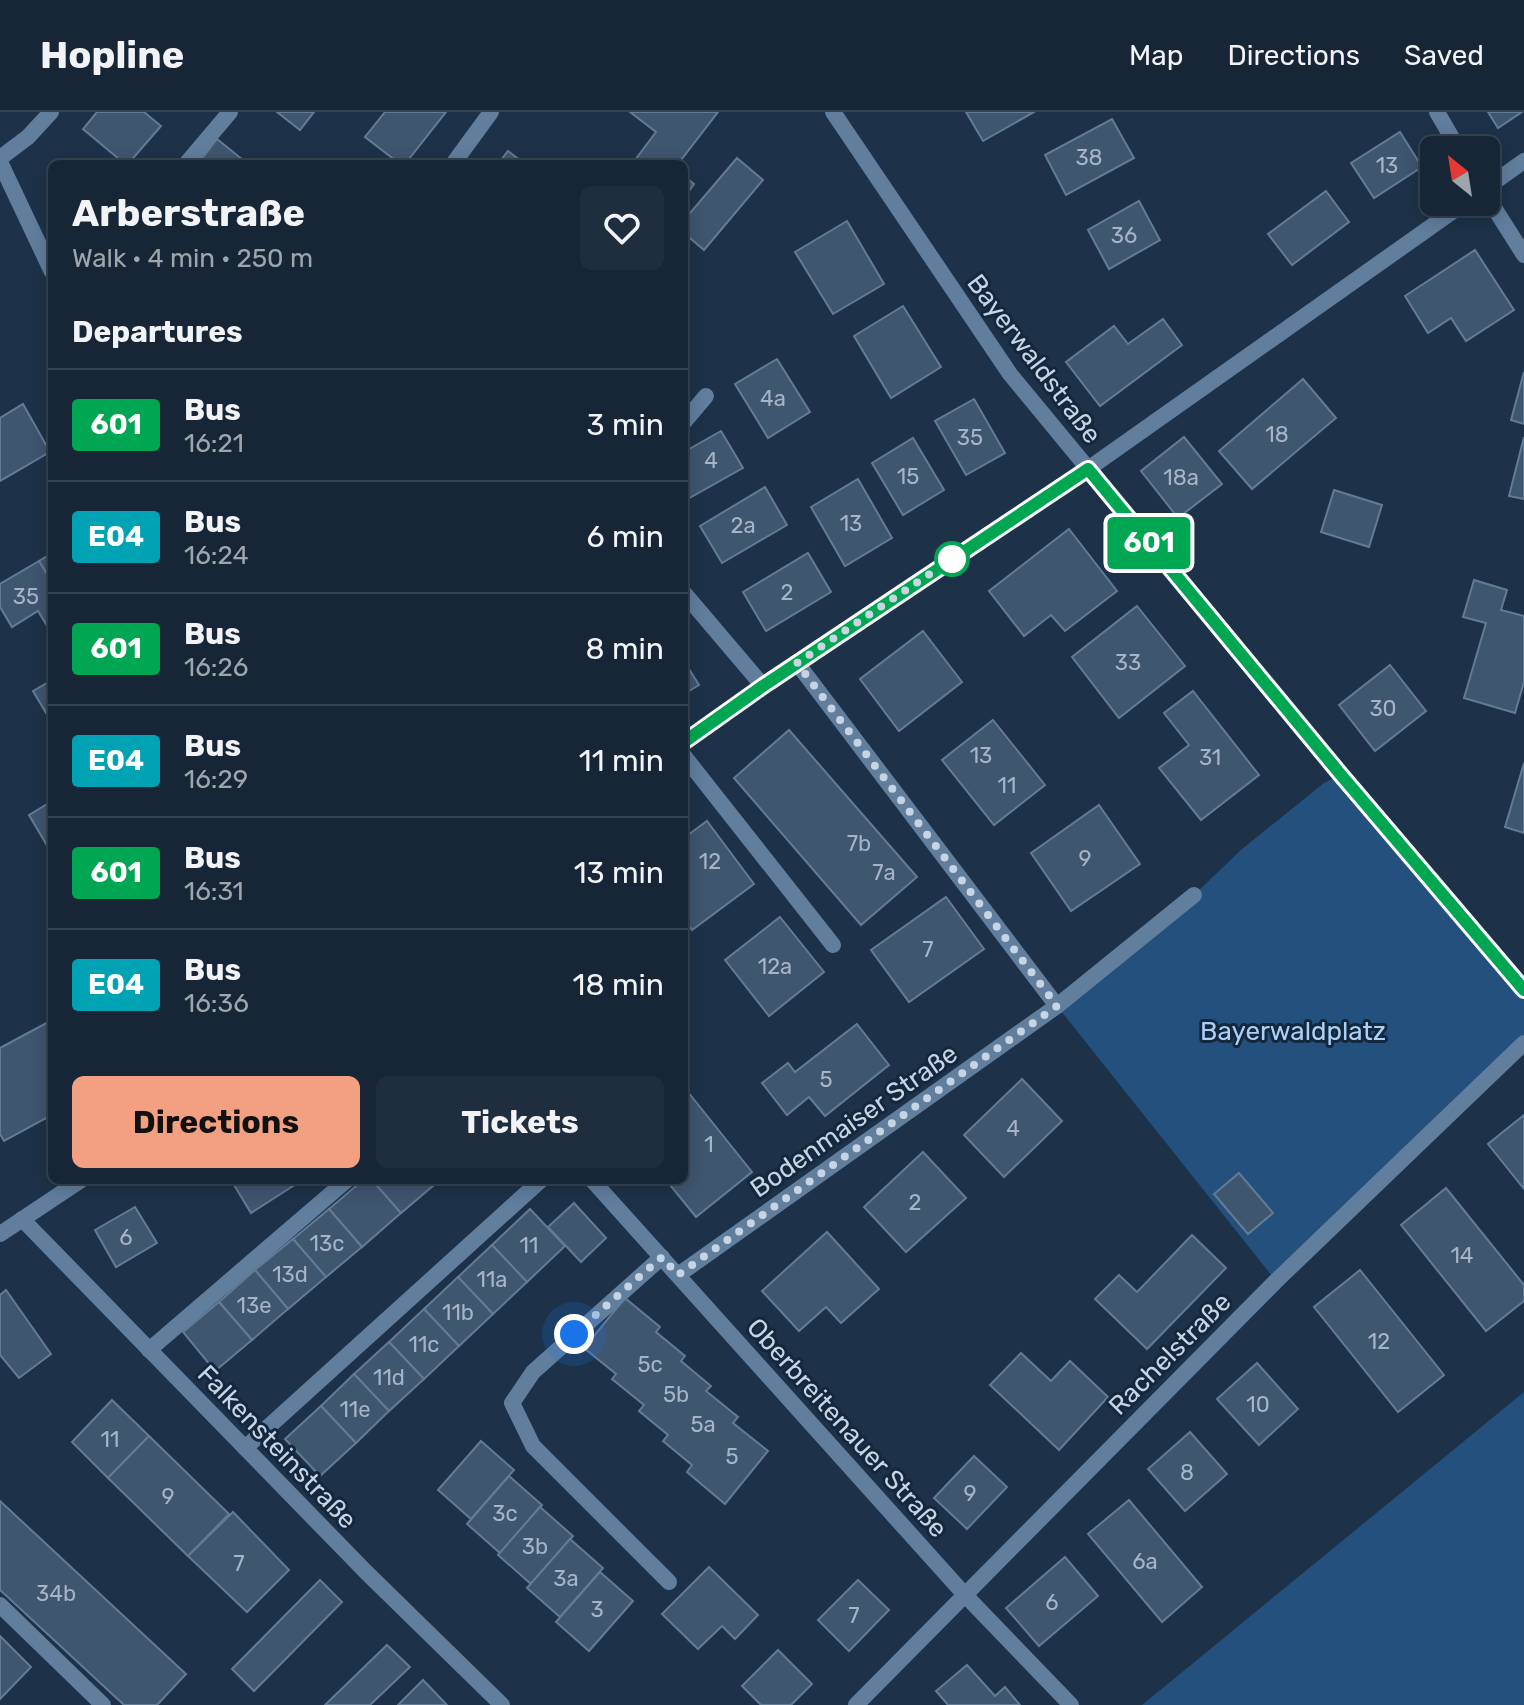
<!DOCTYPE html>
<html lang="en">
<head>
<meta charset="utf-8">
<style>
  body { margin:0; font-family:Rubik,sans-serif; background:#1f2e3f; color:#f1f3f6; height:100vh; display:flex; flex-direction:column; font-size:30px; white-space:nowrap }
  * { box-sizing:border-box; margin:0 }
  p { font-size:26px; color:#9ea5ad }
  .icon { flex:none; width:44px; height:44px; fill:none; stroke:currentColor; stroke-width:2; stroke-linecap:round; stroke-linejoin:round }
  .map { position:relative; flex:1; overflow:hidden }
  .sheet { position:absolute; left:48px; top:48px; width:640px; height:1024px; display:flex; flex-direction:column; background:#162637; border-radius:12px; box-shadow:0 4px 20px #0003,0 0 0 2px #354352 }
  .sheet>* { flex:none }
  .badge { padding:0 16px; border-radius:6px; font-size:28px; line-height:52px }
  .needle { width:52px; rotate:330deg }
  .buttons { position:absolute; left:1420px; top:24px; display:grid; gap:16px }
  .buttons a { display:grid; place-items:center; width:80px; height:80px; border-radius:12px; background:#162637; box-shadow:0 4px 20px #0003,0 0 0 2px #354352; font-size:40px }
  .you { position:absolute; width:40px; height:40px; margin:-20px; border:6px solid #fff; border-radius:50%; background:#1a73e8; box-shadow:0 0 0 12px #1a73e833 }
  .map>.badge { position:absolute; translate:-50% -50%; box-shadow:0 0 0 4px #fff }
  h2 { padding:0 24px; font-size:30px; line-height:72px }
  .round { display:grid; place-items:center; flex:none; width:84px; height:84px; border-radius:12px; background:#1f2e3f }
  .overview { display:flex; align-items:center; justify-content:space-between; height:136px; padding:0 24px }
  h1 { font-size:38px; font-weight:700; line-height:60px }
  .primary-button { display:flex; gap:16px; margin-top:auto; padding:16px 24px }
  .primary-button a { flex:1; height:92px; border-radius:12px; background:#f2a081; color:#111; font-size:32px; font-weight:700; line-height:92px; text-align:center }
  .primary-button a+a { background:#1f2e3f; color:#f1f3f6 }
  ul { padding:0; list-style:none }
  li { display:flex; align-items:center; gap:24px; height:112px; padding:0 24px; border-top:2px solid #354352 }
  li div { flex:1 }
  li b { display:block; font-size:30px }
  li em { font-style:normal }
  li .badge { min-width:88px; font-weight:700; text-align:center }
  header { display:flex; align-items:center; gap:48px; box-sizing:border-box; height:112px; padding:0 40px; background:#162637; border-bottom:2px solid #354352 }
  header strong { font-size:38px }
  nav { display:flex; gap:44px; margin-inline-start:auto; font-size:28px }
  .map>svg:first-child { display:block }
</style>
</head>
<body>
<header>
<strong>Hopline</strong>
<nav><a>Map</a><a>Directions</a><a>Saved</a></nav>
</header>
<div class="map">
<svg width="1524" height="1593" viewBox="0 0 1524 1593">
  <rect width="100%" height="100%" fill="#1d3249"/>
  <g fill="#23507d">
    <polygon points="1341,663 1524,878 1524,931 1276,1169 1057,894 1194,783 1242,737 1324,671"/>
    <polygon points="1524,1280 1524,1593 1142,1593"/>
  </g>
  <g fill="#3f566f" stroke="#637b95" stroke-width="2">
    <polygon points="97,0 144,0 161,14 128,52 125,52 83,17"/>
    <polygon points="277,0 314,0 300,18"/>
    <polygon points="385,0 446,0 405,52 400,52 365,25"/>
    <polygon points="630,0 718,0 678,52 632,52 656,20"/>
    <polygon points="966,0 1034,0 983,29"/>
    <polygon points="1488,0 1522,0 1498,16"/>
    <polygon points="1112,7 1134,46 1066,83 1045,43"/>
    <polygon points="1400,20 1422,55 1374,86 1351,51"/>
    <polygon points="217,27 248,52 198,52"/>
    <polygon points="508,39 525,52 498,52"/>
    <polygon points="737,46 763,68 704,138 684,121 684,108"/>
    <polygon points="684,64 694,72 684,86"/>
    <polygon points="1326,79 1349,110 1292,153 1268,122"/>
    <polygon points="1139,89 1160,128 1109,157 1088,118"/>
    <polygon points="847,109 884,172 833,202 795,140"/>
    <polygon points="1475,138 1514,198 1466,229 1451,206 1428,221 1405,184"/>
    <polygon points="903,194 941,255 891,286 854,224"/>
    <polygon points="1163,207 1182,233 1100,294 1066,250 1114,214 1128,232"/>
    <polygon points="777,247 810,300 768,326 735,272"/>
    <polygon points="1524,260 1524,312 1511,308"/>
    <polygon points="1303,267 1336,306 1252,377 1219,339"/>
    <polygon points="974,287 1005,341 966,363 935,309"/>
    <polygon points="23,292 50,340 0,369 0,306"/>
    <polygon points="721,319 743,356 684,389 684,340"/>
    <polygon points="1184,325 1222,372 1178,406 1141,359"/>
    <polygon points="1524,325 1524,387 1509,384"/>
    <polygon points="913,326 944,378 903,403 872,351"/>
    <polygon points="858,367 892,426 845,454 811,395"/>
    <polygon points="765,375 787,413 722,451 700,414"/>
    <polygon points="1334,378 1382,393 1369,435 1321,420"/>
    <polygon points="1069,417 1117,479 1065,519 1051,503 1024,524 989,479"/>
    <polygon points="52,441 52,471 39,449"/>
    <polygon points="808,441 831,480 766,519 743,480"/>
    <polygon points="39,449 52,471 52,522 38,499 12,515 0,495 0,472"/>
    <polygon points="1474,468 1507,478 1501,498 1524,504 1524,570 1515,601 1464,586 1486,511 1463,505"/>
    <polygon points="1137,494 1185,554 1119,606 1072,545"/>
    <polygon points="923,519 962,570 899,619 860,567"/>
    <polygon points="684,549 699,573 684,582"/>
    <polygon points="1390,553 1426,599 1375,639 1339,593"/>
    <polygon points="52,568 52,611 33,579"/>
    <polygon points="1193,579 1259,663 1201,708 1159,656 1189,633 1164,601"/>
    <polygon points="993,608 1045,673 994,713 942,648"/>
    <polygon points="789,618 917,765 861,813 734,666"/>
    <polygon points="1524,651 1524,721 1505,715"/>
    <polygon points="52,689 52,742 29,703"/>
    <polygon points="1099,693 1140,752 1071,799 1031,741"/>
    <polygon points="707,709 754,772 692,818 684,806 684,726"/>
    <polygon points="946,785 984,837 909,890 871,838"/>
    <polygon points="780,805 824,860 769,904 725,848"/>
    <polygon points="52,908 52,1003 4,1029 0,1022 0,936"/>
    <polygon points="857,912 889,953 825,1004 809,985 787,1003 762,971 788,951 795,960"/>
    <polygon points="1022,967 1062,1009 1004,1065 964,1023"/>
    <polygon points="684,975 752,1060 696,1105 666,1068 684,1068"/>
    <polygon points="1524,1003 1524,1077 1488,1032"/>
    <polygon points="923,1040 966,1086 906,1140 864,1095"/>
    <polygon points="1239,1061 1273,1101 1248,1122 1214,1082"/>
    <polygon points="231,1068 289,1068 293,1074 251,1101"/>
    <polygon points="363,1068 372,1068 401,1101 362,1135 329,1097"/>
    <polygon points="372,1068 440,1068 401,1101"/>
    <polygon points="1446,1076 1524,1173 1524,1189 1486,1219 1401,1113"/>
    <polygon points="574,1091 606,1126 581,1150 548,1115"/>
    <polygon points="135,1095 157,1131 116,1155 95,1118"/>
    <polygon points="329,1097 362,1135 326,1165 293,1127"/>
    <polygon points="530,1097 565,1134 527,1170 492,1133"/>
    <polygon points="827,1120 879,1177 841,1211 826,1195 799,1219 762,1179"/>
    <polygon points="1192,1123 1226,1156 1147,1237 1095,1187 1119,1163 1137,1180"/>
    <polygon points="293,1127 326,1165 288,1197 255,1158"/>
    <polygon points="492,1133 527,1170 493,1202 458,1165"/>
    <polygon points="255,1158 288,1197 252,1228 219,1190"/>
    <polygon points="1360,1158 1444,1263 1398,1300 1314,1195"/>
    <polygon points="458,1165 493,1202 459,1234 424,1197"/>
    <polygon points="6,1178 51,1242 19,1266 0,1243 0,1183"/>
    <polygon points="625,1186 660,1215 656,1220 685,1244 681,1249 711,1274 706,1279 738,1305 733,1311 768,1339 725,1392 687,1360 692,1353 663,1329 668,1323 639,1299 644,1293 612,1267 616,1262 584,1236"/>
    <polygon points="219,1190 252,1228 215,1259 183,1220"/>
    <polygon points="424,1197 459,1234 424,1267 389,1230"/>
    <polygon points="389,1230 424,1267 389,1299 354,1262"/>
    <polygon points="1021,1241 1051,1269 1070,1249 1108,1285 1059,1338 990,1273"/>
    <polygon points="1257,1251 1298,1297 1259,1333 1217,1287"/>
    <polygon points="354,1262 389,1299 356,1331 321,1294"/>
    <polygon points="112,1288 149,1324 108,1366 72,1330"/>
    <polygon points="321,1294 356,1331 320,1364 285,1327"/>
    <polygon points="1190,1320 1227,1362 1185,1399 1148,1357"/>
    <polygon points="149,1324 229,1402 188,1444 108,1366"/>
    <polygon points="481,1329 514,1358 471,1407 438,1378"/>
    <polygon points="974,1344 1007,1375 967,1417 934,1386"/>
    <polygon points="509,1364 542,1393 500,1441 467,1412"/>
    <polygon points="1129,1388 1202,1475 1162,1510 1088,1422"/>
    <polygon points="0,1389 186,1562 157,1593 124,1593 0,1478"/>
    <polygon points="540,1395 573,1424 531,1472 498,1443"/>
    <polygon points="233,1400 289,1458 247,1500 188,1444"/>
    <polygon points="570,1427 603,1456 560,1505 527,1476"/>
    <polygon points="1065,1445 1098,1484 1039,1534 1006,1496"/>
    <polygon points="709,1455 758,1503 735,1527 722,1514 698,1537 662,1502"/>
    <polygon points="600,1460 633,1489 589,1539 556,1510"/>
    <polygon points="320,1468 342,1490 254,1579 232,1557"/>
    <polygon points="858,1468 889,1498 849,1539 818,1508"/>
    <polygon points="0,1524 31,1555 0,1587"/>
    <polygon points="387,1533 410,1555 370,1593 325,1593"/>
    <polygon points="778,1538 812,1572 791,1593 761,1593 742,1574"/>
    <polygon points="967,1553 995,1584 1005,1575 1020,1593 948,1593 936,1579"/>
    <polygon points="423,1568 447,1593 398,1593"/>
  </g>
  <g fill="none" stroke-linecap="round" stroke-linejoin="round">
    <g stroke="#617e9d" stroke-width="16">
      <polyline points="186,52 230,0"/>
      <polyline points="684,310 706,284"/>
      <polyline points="684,644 833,833"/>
      <polyline points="662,1145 533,1260 512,1291 533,1334 669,1470"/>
      <polyline points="149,1238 347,1068"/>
      <polyline points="245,1336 541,1068"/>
      <polyline points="0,1493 103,1593"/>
    </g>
    <g stroke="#617e9d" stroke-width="16">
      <polyline points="833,0 1010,262 1341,663 1524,878"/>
      <polyline points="1437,0 1459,38"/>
      <polyline points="0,46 28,25 51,0"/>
      <polyline points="0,50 52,160"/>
      <polyline points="453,52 491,0"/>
      <polyline points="1486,76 1524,49"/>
      <polyline points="1486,83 1524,143"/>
      <polyline points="684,481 763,574"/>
      <polyline points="797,551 1057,894"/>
      <polyline points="684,630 763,574 1088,357 1466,90"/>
      <polyline points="592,1068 965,1483 1071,1593"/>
      <polyline points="22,1107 366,1460 502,1593"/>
      <polyline points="0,1122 81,1068"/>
      <polyline points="678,1163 1057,894 1194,783"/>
      <polyline points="856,1593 1276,1169 1524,931"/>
    </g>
  </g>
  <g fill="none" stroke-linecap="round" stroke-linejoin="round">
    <g stroke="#fff" stroke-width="18">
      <polyline id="line" points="684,630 763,574 1088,357 1341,663 1524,878"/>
    </g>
    <use href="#line" stroke="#00a651" stroke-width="12"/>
    <polyline stroke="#c7d4e3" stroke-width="8" stroke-dasharray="0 14.4" points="574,1222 662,1145 678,1163 1057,894 797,551 952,447"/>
  </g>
  <circle fill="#fff" stroke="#00a651" stroke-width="4" cx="952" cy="447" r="16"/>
  <g text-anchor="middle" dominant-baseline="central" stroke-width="6" stroke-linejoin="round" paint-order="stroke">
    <g font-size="22" fill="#a5b4c6">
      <text x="1089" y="45">38</text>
      <text x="1387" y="53">13</text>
      <text x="1124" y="123">36</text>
      <text x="773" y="286">4a</text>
      <text x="1277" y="322">18</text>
      <text x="970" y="325">35</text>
      <text x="711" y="348">4</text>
      <text x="908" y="364">15</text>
      <text x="1181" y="365">18a</text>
      <text x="851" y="411">13</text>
      <text x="743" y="413">2a</text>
      <text x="787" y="480">2</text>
      <text x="26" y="484">35</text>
      <text x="1128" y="550">33</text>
      <text x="1383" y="596">30</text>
      <text x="981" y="643">13</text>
      <text x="1210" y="645">31</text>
      <text x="1007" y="673">11</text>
      <text x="859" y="731">7b</text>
      <text x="1085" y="746">9</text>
      <text x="710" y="749">12</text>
      <text x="884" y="760">7a</text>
      <text x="928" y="837">7</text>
      <text x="775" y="854">12a</text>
      <text x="826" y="967">5</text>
      <text x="1013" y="1016">4</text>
      <text x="709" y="1032">1</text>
      <text x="915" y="1090">2</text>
      <text x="126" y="1125">6</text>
      <text x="327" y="1131">13c</text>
      <text x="529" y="1133">11</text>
      <text x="1462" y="1143">14</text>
      <text x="290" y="1162">13d</text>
      <text x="492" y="1167">11a</text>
      <text x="254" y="1193">13e</text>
      <text x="458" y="1200">11b</text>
      <text x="1379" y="1229">12</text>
      <text x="424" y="1232">11c</text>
      <text x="650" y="1252">5c</text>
      <text x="389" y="1265">11d</text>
      <text x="676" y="1282">5b</text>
      <text x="1258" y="1292">10</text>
      <text x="355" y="1297">11e</text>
      <text x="703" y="1312">5a</text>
      <text x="110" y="1327">11</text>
      <text x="732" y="1344">5</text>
      <text x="1187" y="1360">8</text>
      <text x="970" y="1381">9</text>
      <text x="168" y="1384">9</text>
      <text x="505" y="1401">3c</text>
      <text x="535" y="1434">3b</text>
      <text x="1145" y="1449">6a</text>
      <text x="239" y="1451">7</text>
      <text x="566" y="1466">3a</text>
      <text x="56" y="1481">34b</text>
      <text x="1052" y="1490">6</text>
      <text x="597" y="1497">3</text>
      <text x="854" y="1503">7</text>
    </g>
    <g font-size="26" fill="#c7d4e3" stroke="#13283e">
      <text transform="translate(1034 247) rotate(53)">Bayerwaldstraße</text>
      <text transform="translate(854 1009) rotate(-35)">Bodenmaiser Straße</text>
      <text transform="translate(1170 1242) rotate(-45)">Rachelstraße</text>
      <text transform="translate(847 1316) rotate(48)">Oberbreitenauer Straße</text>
      <text transform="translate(277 1335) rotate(46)">Falkensteinstraße</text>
    </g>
    <g font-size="26" fill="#aecff4" stroke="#13283e">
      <text x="1293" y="919">Bayerwaldplatz</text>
    </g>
  </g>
</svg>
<div class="buttons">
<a><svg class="needle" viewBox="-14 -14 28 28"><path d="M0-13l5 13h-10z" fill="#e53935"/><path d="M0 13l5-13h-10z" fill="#9ea5ad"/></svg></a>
</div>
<div class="you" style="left:574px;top:1222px"></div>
<b class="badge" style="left:1149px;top:431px;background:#00a651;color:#fff">601</b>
<section class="sheet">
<div class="overview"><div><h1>Arberstraße</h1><p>Walk · 4 min · 250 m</p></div><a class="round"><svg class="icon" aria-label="heart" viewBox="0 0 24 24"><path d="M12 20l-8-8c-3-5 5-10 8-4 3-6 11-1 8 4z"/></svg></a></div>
<h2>Departures</h2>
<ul>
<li><span class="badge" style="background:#00a651;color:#fff">601</span><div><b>Bus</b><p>16:21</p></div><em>3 min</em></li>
<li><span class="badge" style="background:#00a3b4;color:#fff">E04</span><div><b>Bus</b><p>16:24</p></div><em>6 min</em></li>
<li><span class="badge" style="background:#00a651;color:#fff">601</span><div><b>Bus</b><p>16:26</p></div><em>8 min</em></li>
<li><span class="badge" style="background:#00a3b4;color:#fff">E04</span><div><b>Bus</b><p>16:29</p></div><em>11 min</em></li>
<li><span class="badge" style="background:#00a651;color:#fff">601</span><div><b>Bus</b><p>16:31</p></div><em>13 min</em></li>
<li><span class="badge" style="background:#00a3b4;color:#fff">E04</span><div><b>Bus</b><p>16:36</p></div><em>18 min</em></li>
</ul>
<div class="primary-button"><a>Directions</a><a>Tickets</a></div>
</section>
</div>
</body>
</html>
